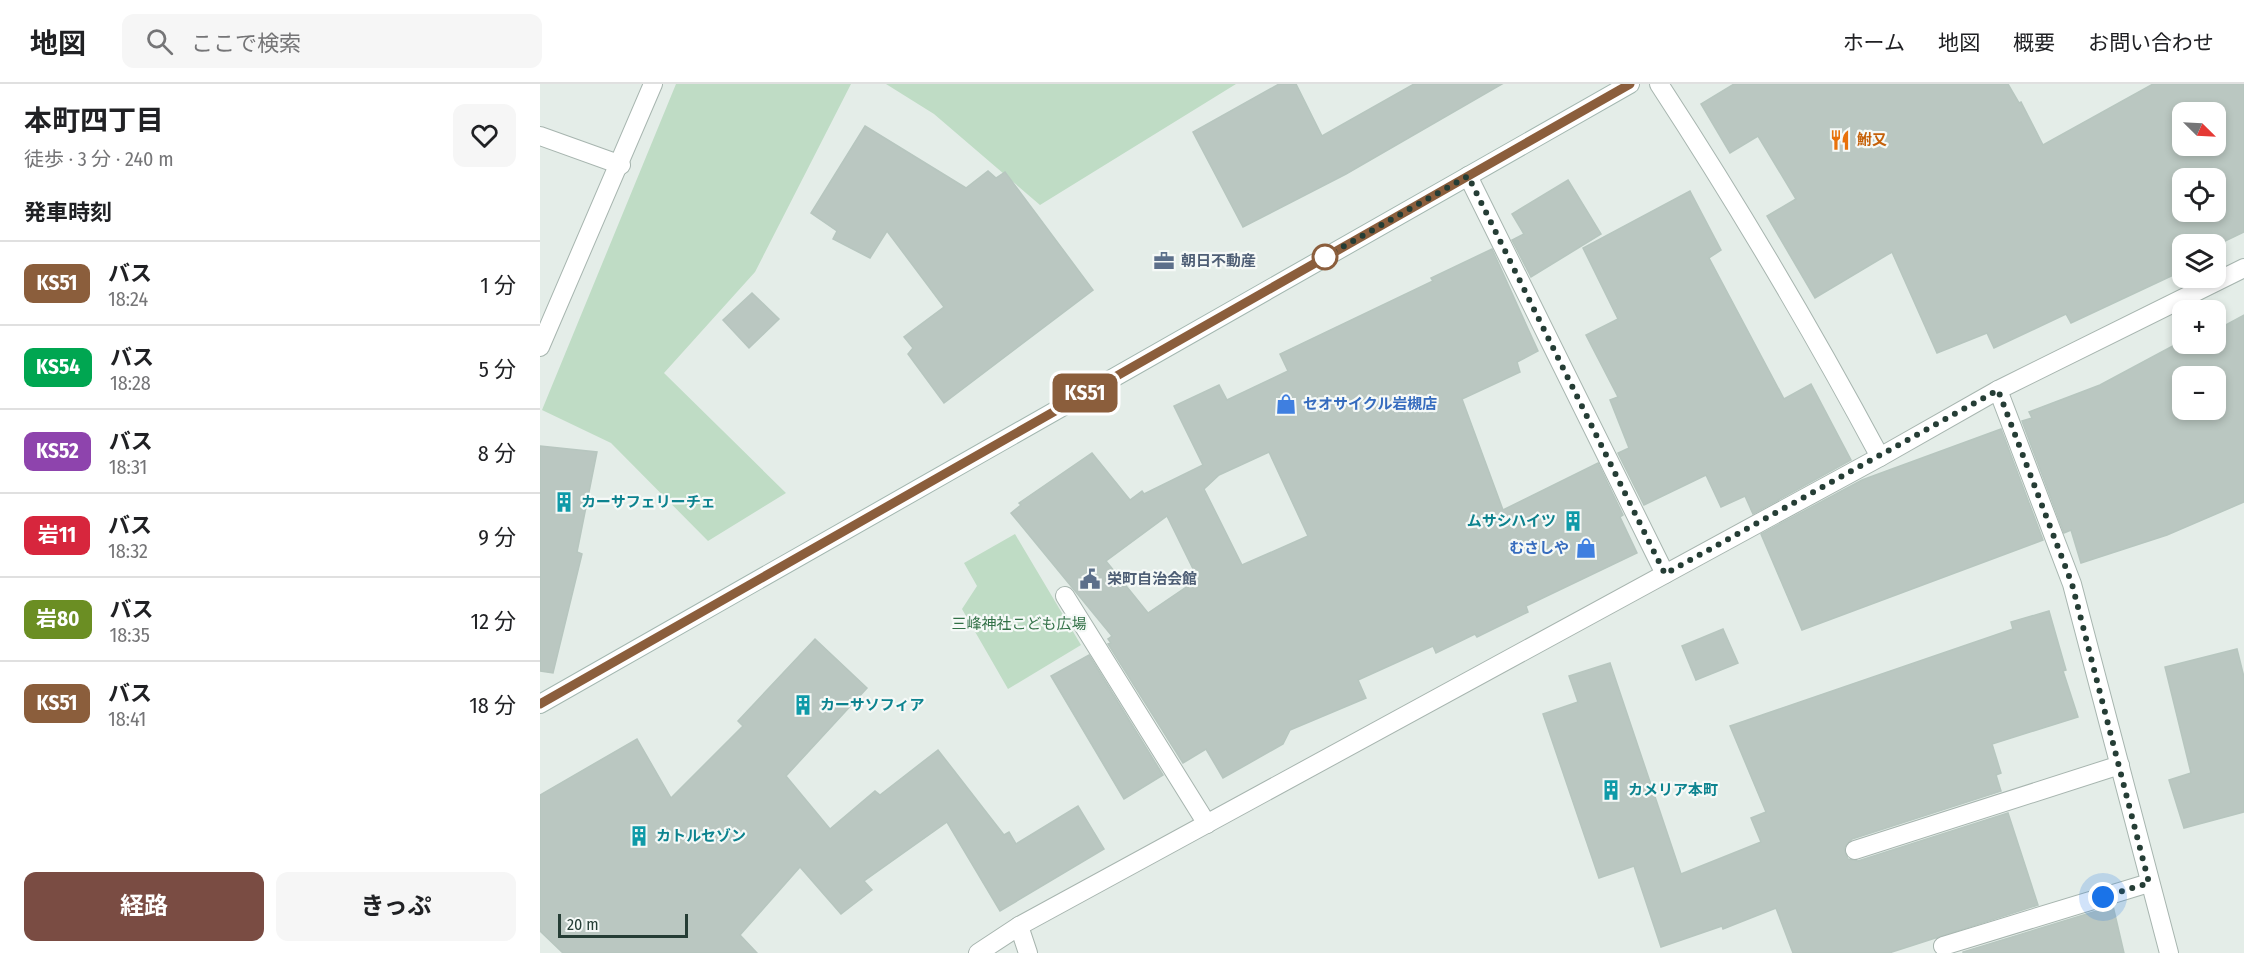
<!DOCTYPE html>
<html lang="ja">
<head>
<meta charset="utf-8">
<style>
  body { margin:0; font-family:"Fira Sans Condensed","Noto Sans JP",sans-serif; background:#f6f6f6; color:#202124; height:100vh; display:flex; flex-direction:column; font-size:22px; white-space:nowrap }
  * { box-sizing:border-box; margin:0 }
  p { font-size:20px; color:#757577 }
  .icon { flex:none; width:33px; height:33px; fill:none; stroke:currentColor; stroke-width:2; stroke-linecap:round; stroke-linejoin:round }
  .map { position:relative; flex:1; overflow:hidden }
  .sheet { display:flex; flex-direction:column; background:#fff; width:540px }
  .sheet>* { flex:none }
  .badge { padding:0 12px; border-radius:9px; font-size:21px; line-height:39px }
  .needle { width:39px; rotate:114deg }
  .controls { position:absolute; left:1632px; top:18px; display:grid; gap:12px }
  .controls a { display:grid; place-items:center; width:54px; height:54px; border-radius:12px; background:#fff; box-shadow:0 3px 9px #0003; font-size:30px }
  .scale { position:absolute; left:18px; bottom:15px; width:130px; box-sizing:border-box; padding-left:6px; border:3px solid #253d35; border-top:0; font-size:16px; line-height:21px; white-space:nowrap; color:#253d35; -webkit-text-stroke:4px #f5f9f7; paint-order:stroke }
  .you { position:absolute; width:30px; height:30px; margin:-15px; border:4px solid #fff; border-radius:50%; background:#1a73e8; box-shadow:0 0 0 9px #1a73e833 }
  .map>.badge { position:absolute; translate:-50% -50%; box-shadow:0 0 0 3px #fff }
  h2 { padding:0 24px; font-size:22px; line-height:54px }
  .round { display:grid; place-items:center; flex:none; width:63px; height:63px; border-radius:12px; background:#f6f6f6 }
  .summary { display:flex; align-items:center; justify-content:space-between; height:102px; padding:0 24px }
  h1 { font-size:28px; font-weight:700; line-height:45px }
  .primary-button { display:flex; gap:12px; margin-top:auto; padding:12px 24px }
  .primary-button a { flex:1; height:69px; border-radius:12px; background:#7a4c43; color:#fff; font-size:24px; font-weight:700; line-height:69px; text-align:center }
  .primary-button a+a { background:#f6f6f6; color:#202124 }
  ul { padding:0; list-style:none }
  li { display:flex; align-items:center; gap:18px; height:84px; padding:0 24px; border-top:2px solid #e0e0e0 }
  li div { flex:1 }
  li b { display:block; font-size:22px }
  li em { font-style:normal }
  li .badge { min-width:66px; font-weight:700; text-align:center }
  header { display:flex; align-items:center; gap:36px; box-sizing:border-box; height:84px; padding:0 30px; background:#fff; border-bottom:2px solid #e0e0e0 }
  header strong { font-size:28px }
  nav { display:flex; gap:33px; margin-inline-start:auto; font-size:21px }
  .search { width:420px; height:54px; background:#f6f6f6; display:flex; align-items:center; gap:15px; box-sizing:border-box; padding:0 21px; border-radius:12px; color:#757577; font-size:22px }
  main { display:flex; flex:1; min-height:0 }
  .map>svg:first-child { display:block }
</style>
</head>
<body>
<header>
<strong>地図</strong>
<div class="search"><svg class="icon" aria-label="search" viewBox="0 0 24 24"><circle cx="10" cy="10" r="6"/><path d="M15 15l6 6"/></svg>ここで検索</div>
<nav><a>ホーム</a><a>地図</a><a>概要</a><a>お問い合わせ</a></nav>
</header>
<main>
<section class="sheet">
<div class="summary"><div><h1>本町四丁目</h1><p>徒歩 · 3 分 · 240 m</p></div><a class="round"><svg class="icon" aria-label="heart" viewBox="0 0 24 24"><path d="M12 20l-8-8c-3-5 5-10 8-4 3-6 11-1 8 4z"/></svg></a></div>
<h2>発車時刻</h2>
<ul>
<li><span class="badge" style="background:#8b5e3c;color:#fff">KS51</span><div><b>バス</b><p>18:24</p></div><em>1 分</em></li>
<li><span class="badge" style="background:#00a651;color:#fff">KS54</span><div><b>バス</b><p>18:28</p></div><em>5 分</em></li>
<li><span class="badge" style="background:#8e44ad;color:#fff">KS52</span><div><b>バス</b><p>18:31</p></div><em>8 分</em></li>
<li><span class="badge" style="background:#d7263d;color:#fff">岩11</span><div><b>バス</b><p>18:32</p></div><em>9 分</em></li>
<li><span class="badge" style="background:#6b8e23;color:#fff">岩80</span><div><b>バス</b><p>18:35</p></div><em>12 分</em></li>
<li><span class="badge" style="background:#8b5e3c;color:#fff">KS51</span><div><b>バス</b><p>18:41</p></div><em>18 分</em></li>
</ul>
<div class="primary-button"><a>経路</a><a>きっぷ</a></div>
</section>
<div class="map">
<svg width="1704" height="869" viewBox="0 0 1704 869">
  <rect width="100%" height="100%" fill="#e4ede8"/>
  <g fill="#bfdcc5">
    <polygon points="136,0 311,0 215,188 124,289 246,409 168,457 71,359 2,326"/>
    <polygon points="346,0 696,0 500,121 394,30"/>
    <polygon points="475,450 541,561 468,605 422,525 437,502 424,479"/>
  </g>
  <g fill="#bac7c1" stroke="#b7c6bf" stroke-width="1.5" fill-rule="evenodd">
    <polygon points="739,0 756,0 782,52 874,0 962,0 806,90 703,143 653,48"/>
    <path d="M1194 0H1468L1479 19 1481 18 1503 61 1613 0H1704V148L1679 160H1642V187L1531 239 1526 230 1454 264 1447 249 1397 269 1352 168 1275 214 1227 132 1256 115 1218 52 1190 69 1161 20ZM1642 28H1676V62H1642ZM1642 94H1676V128H1642Z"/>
    <polygon points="325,42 426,104 448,87 456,94 465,88 553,206 404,319 368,270 373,264 364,253 404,223 347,147 330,174 293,155 297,147 271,129"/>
    <polygon points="1028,96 1061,150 991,193 972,156 984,150 972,130"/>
    <polygon points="1150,107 1181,166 1169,174 1244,315 1271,300 1311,376 1213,430 1205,412 1181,423 1166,391 1104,421 1078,369 1089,364 1070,316 1078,313 1046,251 1078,235 1043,164"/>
    <path d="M952 165 998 267 977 278 980 288 922 315 963 426 1058 379 1083 431 1080 433 1097 469 986 522 988 528 937 553 935 550 896 569 893 562 818 596 826 614 750 646 743 660 683 694 666 665 643 679 568 560 571 559 568 555 572 552 471 429 481 421 479 419 552 369 590 416 602 407 604 410 663 381 634 322 679 301 687 316 748 287 740 270 893 197 891 194ZM729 368 768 452 702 481 664 405 679 391ZM627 432 658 495 608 529 566 477Z"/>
    <polygon points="212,209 239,235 209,264 183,236"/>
    <path d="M1704 231V418L1627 451 1541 479 1531 446 1524 449 1482 337 1492 334 1489 328 1560 301 1642 257V260H1676V240L1681 237 1684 242ZM1642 292H1676V326H1642Z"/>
    <polygon points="1461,345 1503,456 1262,546 1221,450 1322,396"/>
    <polygon points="0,362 57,368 37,468 42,470 13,589 0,587"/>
    <polygon points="1509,527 1526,586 1523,587 1538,633 1452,660 1461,689 1456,691 1461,707 1312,755 1304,764 1308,775 1318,777 1468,729 1498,821 1349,869 1253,869 1236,824 1183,845 1182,842 1121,863 1094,782 1059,794 1003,630 1038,618 1029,592 1070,579 1141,790 1221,758 1211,734 1226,728 1190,642 1473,545 1471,538"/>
    <polygon points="1183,545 1198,579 1156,596 1142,562"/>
    <polygon points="275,555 327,604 246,692 290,745 335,707 340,711 398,666 464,751 469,748 476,760 538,722 564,765 460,827 407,738 324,797 332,806 301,830 260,783 200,851 217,869 23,869 0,847 0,711 97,655 131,714 203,642 198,637"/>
    <polygon points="1697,565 1704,593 1704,728 1644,744 1629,696 1651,689 1625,583"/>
    <polygon points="549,571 623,691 584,715 511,592"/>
    <polygon points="1573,822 1584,869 1423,869 1423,868"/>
  </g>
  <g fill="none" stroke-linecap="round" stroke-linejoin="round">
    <g stroke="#a7b5af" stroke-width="20">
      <g id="service">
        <polyline points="928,92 1125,490"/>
        <polyline points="525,512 667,740"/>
        <polyline points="1315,766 1580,681"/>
        <polyline points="1403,862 1609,799"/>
      </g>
    </g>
    <g stroke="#a7b5af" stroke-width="20">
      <g id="minor">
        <path d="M1119 0C1198 121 1272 246 1340 373"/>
        <polyline points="0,52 81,81"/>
        <polyline points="0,263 113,0"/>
        <polyline points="1458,306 1532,500 1629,869"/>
        <polyline points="479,842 488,869"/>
        <polyline points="438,869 479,842 1340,373 1458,306 1704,184"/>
      </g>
    </g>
    <g stroke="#a3b7b0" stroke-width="20">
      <polyline id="secondary" points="0,620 1090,0"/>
    </g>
    <use href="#service" stroke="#fff" stroke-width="18"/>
    <use href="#minor" stroke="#fff" stroke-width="18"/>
    <use href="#secondary" stroke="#fff" stroke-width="18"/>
  </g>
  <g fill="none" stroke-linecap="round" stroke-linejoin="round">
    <g stroke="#fff" stroke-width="14">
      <polyline id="line" points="0,620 1090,0"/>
    </g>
    <use href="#line" stroke="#8b5e3c" stroke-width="9"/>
    <polyline stroke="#253d35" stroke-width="6" stroke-dasharray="0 10.8" points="785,173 928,92 1125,490 1458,306 1532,500 1609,799 1563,813"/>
  </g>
  <defs>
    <g id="restaurant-bare" transform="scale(1.62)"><path d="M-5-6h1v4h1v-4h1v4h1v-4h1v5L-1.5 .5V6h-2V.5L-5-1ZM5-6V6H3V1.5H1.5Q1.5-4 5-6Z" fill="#e8710a" stroke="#f5f9f7" stroke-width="2.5" paint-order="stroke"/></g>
    <g id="office-bare" transform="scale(1.62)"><path d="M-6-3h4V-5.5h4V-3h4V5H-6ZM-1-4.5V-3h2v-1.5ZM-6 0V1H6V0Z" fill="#5c6f8a" stroke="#f5f9f7" stroke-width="2.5" paint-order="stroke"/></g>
    <g id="shop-bare" transform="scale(1.62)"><path d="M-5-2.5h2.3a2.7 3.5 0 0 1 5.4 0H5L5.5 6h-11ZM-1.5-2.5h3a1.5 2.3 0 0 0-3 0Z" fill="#3f7fe0" stroke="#f5f9f7" stroke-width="2.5" paint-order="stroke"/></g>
    <g id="building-bare" transform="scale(1.62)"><path d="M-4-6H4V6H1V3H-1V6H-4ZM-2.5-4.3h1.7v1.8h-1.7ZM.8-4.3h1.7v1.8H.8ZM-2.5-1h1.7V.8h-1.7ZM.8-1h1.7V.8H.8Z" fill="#0f9aa8" stroke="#f5f9f7" stroke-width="2.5" paint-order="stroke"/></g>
    <g id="civic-bare" transform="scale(1.62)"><path d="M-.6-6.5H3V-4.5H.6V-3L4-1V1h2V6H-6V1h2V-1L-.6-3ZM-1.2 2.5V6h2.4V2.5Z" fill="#5c6f8a" stroke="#f5f9f7" stroke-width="2.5" paint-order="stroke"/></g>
  </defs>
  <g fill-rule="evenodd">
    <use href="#restaurant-bare" x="1300" y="56"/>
    <use href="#office-bare" x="624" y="177"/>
    <use href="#shop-bare" x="746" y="320"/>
    <use href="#building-bare" x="24" y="418"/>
    <use href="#building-bare" x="1033" y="437"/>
    <use href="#shop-bare" x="1046" y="464"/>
    <use href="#civic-bare" x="550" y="495"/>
    <use href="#building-bare" x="263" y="621"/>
    <use href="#building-bare" x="1071" y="706"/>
    <use href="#building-bare" x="99" y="752"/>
  </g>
  <circle fill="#fff" stroke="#8b5e3c" stroke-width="3" cx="785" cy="173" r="12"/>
  <g text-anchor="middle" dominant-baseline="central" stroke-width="4.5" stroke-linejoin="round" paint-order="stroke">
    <g font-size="15" font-weight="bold" fill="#c56008" stroke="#f5f9f7" text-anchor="start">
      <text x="1317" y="56">鮒又</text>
    </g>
    <g font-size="15" font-weight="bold" fill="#4e5e75" stroke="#f5f9f7" text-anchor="start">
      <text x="641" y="177">朝日不動産</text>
      <text x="567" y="495">栄町自治会館</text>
    </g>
    <g font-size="15" font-weight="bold" fill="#366cbe" stroke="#f5f9f7" text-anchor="start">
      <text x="763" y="320">セオサイクル岩槻店</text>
      <text x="1029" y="464" text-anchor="end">むさしや</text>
    </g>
    <g font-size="15" font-weight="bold" fill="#0d838f" stroke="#f5f9f7" text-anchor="start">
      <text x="41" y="418">カーサフェリーチェ</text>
      <text x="1016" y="437" text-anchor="end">ムサシハイツ</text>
      <text x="280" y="621">カーサソフィア</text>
      <text x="1088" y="706">カメリア本町</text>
      <text x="116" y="752">カトルセゾン</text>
    </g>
    <g font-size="15" fill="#327147" stroke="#f5f9f7">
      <text x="479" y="540">三峰神社こども広場</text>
    </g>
  </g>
</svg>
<div class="controls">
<a><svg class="needle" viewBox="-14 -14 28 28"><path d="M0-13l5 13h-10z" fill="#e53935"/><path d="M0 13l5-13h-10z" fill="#757577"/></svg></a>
<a><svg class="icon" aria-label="locate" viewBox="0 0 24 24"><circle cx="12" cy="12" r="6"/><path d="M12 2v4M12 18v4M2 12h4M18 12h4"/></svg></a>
<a><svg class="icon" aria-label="layers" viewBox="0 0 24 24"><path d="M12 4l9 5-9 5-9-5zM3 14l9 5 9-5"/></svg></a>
<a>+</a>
<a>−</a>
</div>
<div class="scale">20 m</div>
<div class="you" style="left:1563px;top:813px"></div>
<b class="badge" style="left:545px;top:309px;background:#8b5e3c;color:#fff">KS51</b>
</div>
</main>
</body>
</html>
